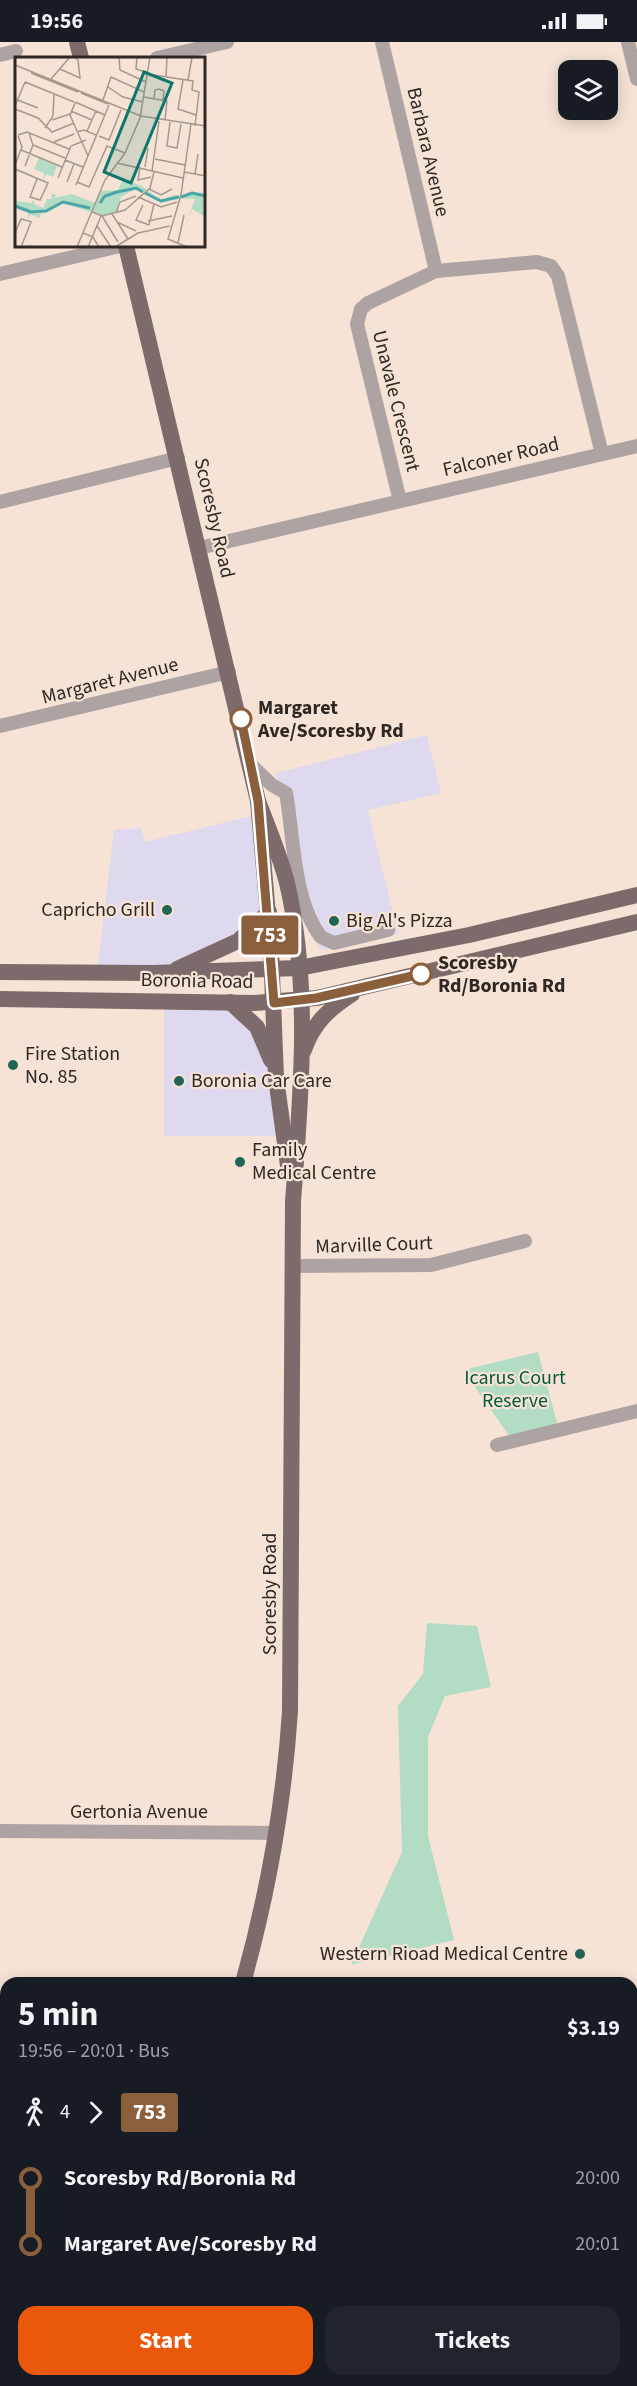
<!DOCTYPE html>
<html lang="en">
<head>
<meta charset="utf-8">
<style>
  body { margin:0; font-family:"Source Sans 3",sans-serif; background:#20242c; color:#f1f3f6; height:100vh; display:flex; flex-direction:column; font-size:22px; white-space:nowrap }
  * { box-sizing:border-box; margin:0 }
  p { font-size:20px; color:#9ea1a6 }
  .icon { flex:none; width:33px; height:33px; fill:none; stroke:currentColor; stroke-width:2; stroke-linecap:round; stroke-linejoin:round }
  .map { position:relative; flex:1; overflow:hidden }
  .sheet { position:absolute; left:0px; top:1935px; width:638px; height:410px; display:flex; flex-direction:column; background:#171b24; border-radius:18px 18px 0 0; box-shadow:0 3px 15px #0003 }
  .sheet>* { flex:none }
  .badge { padding:0 12px; border-radius:4px; font-size:21px; line-height:39px }
  .tools { position:absolute; left:558px; top:18px; display:grid; gap:12px }
  .tools a { display:grid; place-items:center; width:60px; height:60px; border-radius:12px; background:#171b24; box-shadow:0 3px 15px #0003; font-size:30px }
  .map>.badge { position:absolute; translate:-50% -50%; box-shadow:0 0 0 3px #fff }
  .legs { display:flex; align-items:center; gap:9px; height:66px; padding:0 18px; font-size:20px }
  .legs p { margin-inline-start:auto }
  .headline { display:flex; align-items:center; justify-content:space-between; height:102px; padding:0 18px }
  h1 { font-size:33px; font-weight:700; line-height:45px }
  .action { display:flex; gap:12px; margin-top:auto; padding:12px 18px }
  .action a { flex:1; height:69px; border-radius:18px; background:#ea580c; color:#fff; font-size:24px; font-weight:700; line-height:69px; text-align:center }
  .action a+a { background:#20242c; color:#f1f3f6 }
  ul { padding:0 18px; list-style:none }
  li { display:flex; align-items:center; gap:21px; height:66px; font-size:22px }
  li i { display:grid; place-items:center; width:9px; height:100%; margin:0 8px; background:currentColor }
  li i::after { content:''; width:15px; height:15px; margin:-8px; border:4px solid; border-radius:50%; background:#171b24 }
  li p { margin-inline-start:auto }
  li:first-child i { background:linear-gradient(#0000 50%,currentColor 0) }
  li:last-child i { background:linear-gradient(currentColor 50%,#0000 0) }
  .status { display:flex; justify-content:space-between; align-items:center; height:42px; padding:0 30px; background:#171b24; direction:ltr }
  .status svg { height:16px; fill:currentColor }
  .map>svg:first-child { display:block }
</style>
</head>
<body>
<div class="status"><b>19:56</b><svg viewBox="0 0 49 12"><path d="M0 12V9h3v3zM5 12V6h3v6zM10 12V3h3v9zM15 12V0h3v12zM26 1h20v11H26zM47 4h2v5h-2z"/></svg></div>
<div class="map">
<svg width="637" height="2344" viewBox="0 0 637 2344">
  <rect width="100%" height="100%" fill="#f6e3d6"/>
  <g fill="#dfd9ef">
    <polygon points="427,693 441,751 368,768 398,892 322,908 311,894 276,731"/>
    <polygon points="259,772 269,870 252,887 168,930 97,930 114,788 141,786 145,800"/>
    <polygon points="164,959 230,960 262,994 283,1094 164,1094"/>
  </g>
  <g fill="#b2dcc4">
    <polygon points="538,1310 559,1388 513,1399 463,1328"/>
    <polygon points="427,1581 477,1584 491,1645 445,1654 428,1695 428,1794 454,1898 351,1923 402,1810 398,1664 423,1632"/>
    <polygon points="637,2318 637,2344 438,2344 437,2340 632,2338 632,2319"/>
  </g>
  <g fill="none" stroke-linecap="round" stroke-linejoin="round">
    <g stroke="#aea3a3" stroke-width="14">
      <polyline points="382,0 436,229"/>
      <polyline points="628,0 637,37"/>
      <polyline points="0,13 16,9"/>
      <polyline points="157,16 227,0"/>
      <polyline points="0,232 120,204"/>
      <polyline points="400,459 357,282 361,267 368,261 436,229 537,220 551,224 558,234 602,412"/>
      <polyline points="0,460 178,416"/>
      <polyline points="199,506 637,404"/>
      <polyline points="0,684 229,630"/>
      <path d="M252 724 272 743 286 751C294 795 293 859 321 895L334 901 388 888"/>
      <polyline points="293,1224 431,1223 525,1199"/>
      <polyline points="497,1403 637,1369"/>
      <polyline points="0,1789 277,1791"/>
      <polyline points="632,1965 637,1964"/>
    </g>
    <g stroke="#7d6b6b" stroke-width="16">
      <polyline points="77,0 81,16"/>
      <polyline points="126,204 258,759 271,907 276,1036 289,1131"/>
      <polyline points="177,927 238,899 269,870"/>
      <polyline points="0,930 153,931 299,926 469,893 637,853"/>
      <polyline points="0,957 255,961 317,956 637,880"/>
      <polyline points="230,960 257,985 271,1018"/>
      <path d="M304 1008C313 981 329 967 352 952"/>
      <path d="M243 1941C268 1851 284 1762 290 1669L293 1159C301 1055 311 943 287 841 280 813 268 786 258 759"/>
      <polyline points="114,2344 115,2338"/>
    </g>
  </g>
  <g fill="none" stroke-linecap="round" stroke-linejoin="round">
    <g stroke="#fff" stroke-width="14">
      <polyline id="line-1" points="241,677 258,759 274,961 316,956 421,932"/>
    </g>
    <use href="#line-1" stroke="#8b5e3c" stroke-width="9"/>
  </g>
  <g fill="#fff" stroke="#8b5e3c" stroke-width="3">
    <circle cx="241" cy="677" r="10"/>
    <circle cx="421" cy="932" r="10"/>
  </g>
  <g fill="#236555" stroke="#f6e3d6" stroke-width="2">
    <circle cx="167" cy="868" r="6"/>
    <circle cx="334" cy="879" r="6"/>
    <circle cx="13" cy="1023" r="6"/>
    <circle cx="179" cy="1039" r="6"/>
    <circle cx="240" cy="1120" r="6"/>
    <circle cx="580" cy="1912" r="6"/>
  </g>
  <g text-anchor="middle" dominant-baseline="central" stroke-width="4.5" stroke-linejoin="round" paint-order="stroke">
    <g font-size="20" fill="#2e2723" stroke="#f6e3d6">
      <text transform="translate(428 110) rotate(77)">Barbara Avenue</text>
      <text transform="translate(396 359) rotate(76)">Unavale Crescent</text>
      <text transform="translate(501 415) rotate(-13)">Falconer Road</text>
      <text transform="translate(214 476) rotate(77)">Scoresby Road</text>
      <text transform="translate(110 639) rotate(-14)">Margaret Avenue</text>
      <text transform="translate(197 939) rotate(1)">Boronia Road</text>
      <text transform="translate(374 1203) rotate(-2)">Marville Court</text>
      <text transform="translate(270 1552) rotate(-90)">Scoresby Road</text>
      <text x="139" y="1770">Gertonia Avenue</text>
    </g>
    <g font-size="20" font-weight="bold" fill="#2e2723" stroke="#f6e3d6" text-anchor="start">
      <text x="258" y="666">Margaret<tspan x="258" dy="23">Ave/Scoresby Rd</tspan></text>
      <text x="438" y="921">Scoresby<tspan x="438" dy="23">Rd/Boronia Rd</tspan></text>
    </g>
    <g font-size="20" fill="#2e2723" stroke="#f6e3d6" text-anchor="start">
      <text x="155" y="868" text-anchor="end">Capricho Grill</text>
      <text x="346" y="879">Big Al's Pizza</text>
      <text x="25" y="1012">Fire Station<tspan x="25" dy="23">No. 85</tspan></text>
      <text x="191" y="1039">Boronia Car Care</text>
      <text x="252" y="1108">Family<tspan x="252" dy="23">Medical Centre</tspan></text>
      <text x="568" y="1912" text-anchor="end">Western Rioad Medical Centre</text>
    </g>
    <g font-size="20" fill="#035a3b" stroke="#f6e3d6">
      <text x="515" y="1336">Icarus Court<tspan x="515" dy="23">Reserve</tspan></text>
    </g>
  </g>
  <g transform="translate(15 15)">
    <rect width="190" height="190" fill="#f6e3d6"/>
    <path d="M24 101 42 109 38 120 31 117 28 124 29 116 19 112ZM108 122 127 129 145 143 159 138 171 139 174 135 190 136V160L177 152 169 173 180 142 159 141 147 146 120 132 106 140 101 155 87 159 48 146 27 155 24 161 15 157 13 163V156L0 151V144L17 146 19 142V147L28 151 32 142H37L36 136 42 138 38 141 57 137 80 146 85 134 103 133Z" fill="#b2dcc4"/>
    <path fill="none" stroke="#4ca5a7" stroke-width="3" d="M130 136 146 144 164 140M166 140 177 136 191 139M85 146 90 139 102 135 121 131 128 135M0 149 16 155 31 154 48 145 75 151"/>
    <path fill="none" stroke="#a6988e" stroke-width="1.5" d="M104 0 105 13 131 25M122 0 121 12 130 15M0 8 126 59 191 69M45 12 65 21 63 3 59 0M16 16 63 35M132 17 178 24 177 33 184 35 180 69M151 19 152 0M36 22 55 0M168 23 163 52 181 58M173 23 177 0M10 25 59 45M93 30 108 40 128 45M66 36 93 47M129 40 152 44 150 63M139 41 140 33 144 32 149 34 148 43M0 42 23 51M88 43 96 20 129 35M60 45 90 58M60 46 55 58 73 99M0 49 10 25M0 52 23 61 37 75 59 66M56 54 77 63M37 63 55 57M155 65 152 89 162 91 166 67M30 71 38 59 39 38M72 74 81 54M62 75 69 73 81 78M3 78 12 75 54 92M84 79 94 83 106 53M39 85 59 77M18 88 50 101M6 93 47 110M140 102 170 108M50 103 68 110M102 106 168 121M0 108 7 90 3 79M10 109 18 88 14 76M125 110 123 123 136 120M130 110 133 91M0 112 33 126 25 143 15 140 22 122M137 114 144 64M169 115 191 119M180 117 183 97M43 121 56 89 71 83M52 125 59 107M62 125 74 130 92 89 110 96M61 128 94 48M134 132 146 138 157 132M123 140 146 150 162 145M128 148 121 163 134 168M77 155 87 159 110 153 135 131 139 115M101 156 105 145 121 139M97 157 113 182M87 159 103 185M133 164 157 159M102 165 121 174M134 168 139 147M82 169 96 190M0 176 6 162 17 165M68 176 78 180 84 190M163 186 169 158M6 190 16 165M62 190 90 123 110 96 125 61 135 0M73 190 86 159M100 190 123 176 155 169M172 190 153 182 166 138 176 67"/>
    <path fill="#0f766e" fill-opacity="0.15" stroke="#0f766e" stroke-width="3" d="M129 15 157 26 116 126 89 115Z"/>
    <rect width="190" height="190" fill="none" stroke="#2e2723" stroke-width="3"/>
  </g>
</svg>
<div class="tools">
<a><svg class="icon" aria-label="layers" viewBox="0 0 24 24"><path d="M12 4l9 5-9 5-9-5zM3 14l9 5 9-5"/></svg></a>
</div>
<b class="badge" style="left:270px;top:893px;background:#8b5e3c;color:#fff">753</b>
<section class="sheet">
<div class="headline"><div><h1>5 min</h1><p>19:56 – 20:01 · Bus</p></div><b>$3.19</b></div>
<div class="legs"><svg class="icon" aria-label="walk" viewBox="0 0 24 24"><circle cx="13" cy="4" r="2"/><path d="M13 8l-2 6 4 7M11 14l-3 7M7 12l3-4h3l4 4"/></svg>4<svg class="icon" aria-label="forward" viewBox="0 0 24 24"><path d="M9 5l7 7-7 7"/></svg><b class="badge" style="background:#8b5e3c;color:#fff">753</b></div>
<ul>
<li><i style="color:#8b5e3c"></i><b>Scoresby Rd/Boronia Rd</b><p>20:00</p></li>
<li><i style="color:#8b5e3c"></i><b>Margaret Ave/Scoresby Rd</b><p>20:01</p></li>
</ul>
<div class="action"><a>Start</a><a>Tickets</a></div>
</section>
</div>
</body>
</html>
